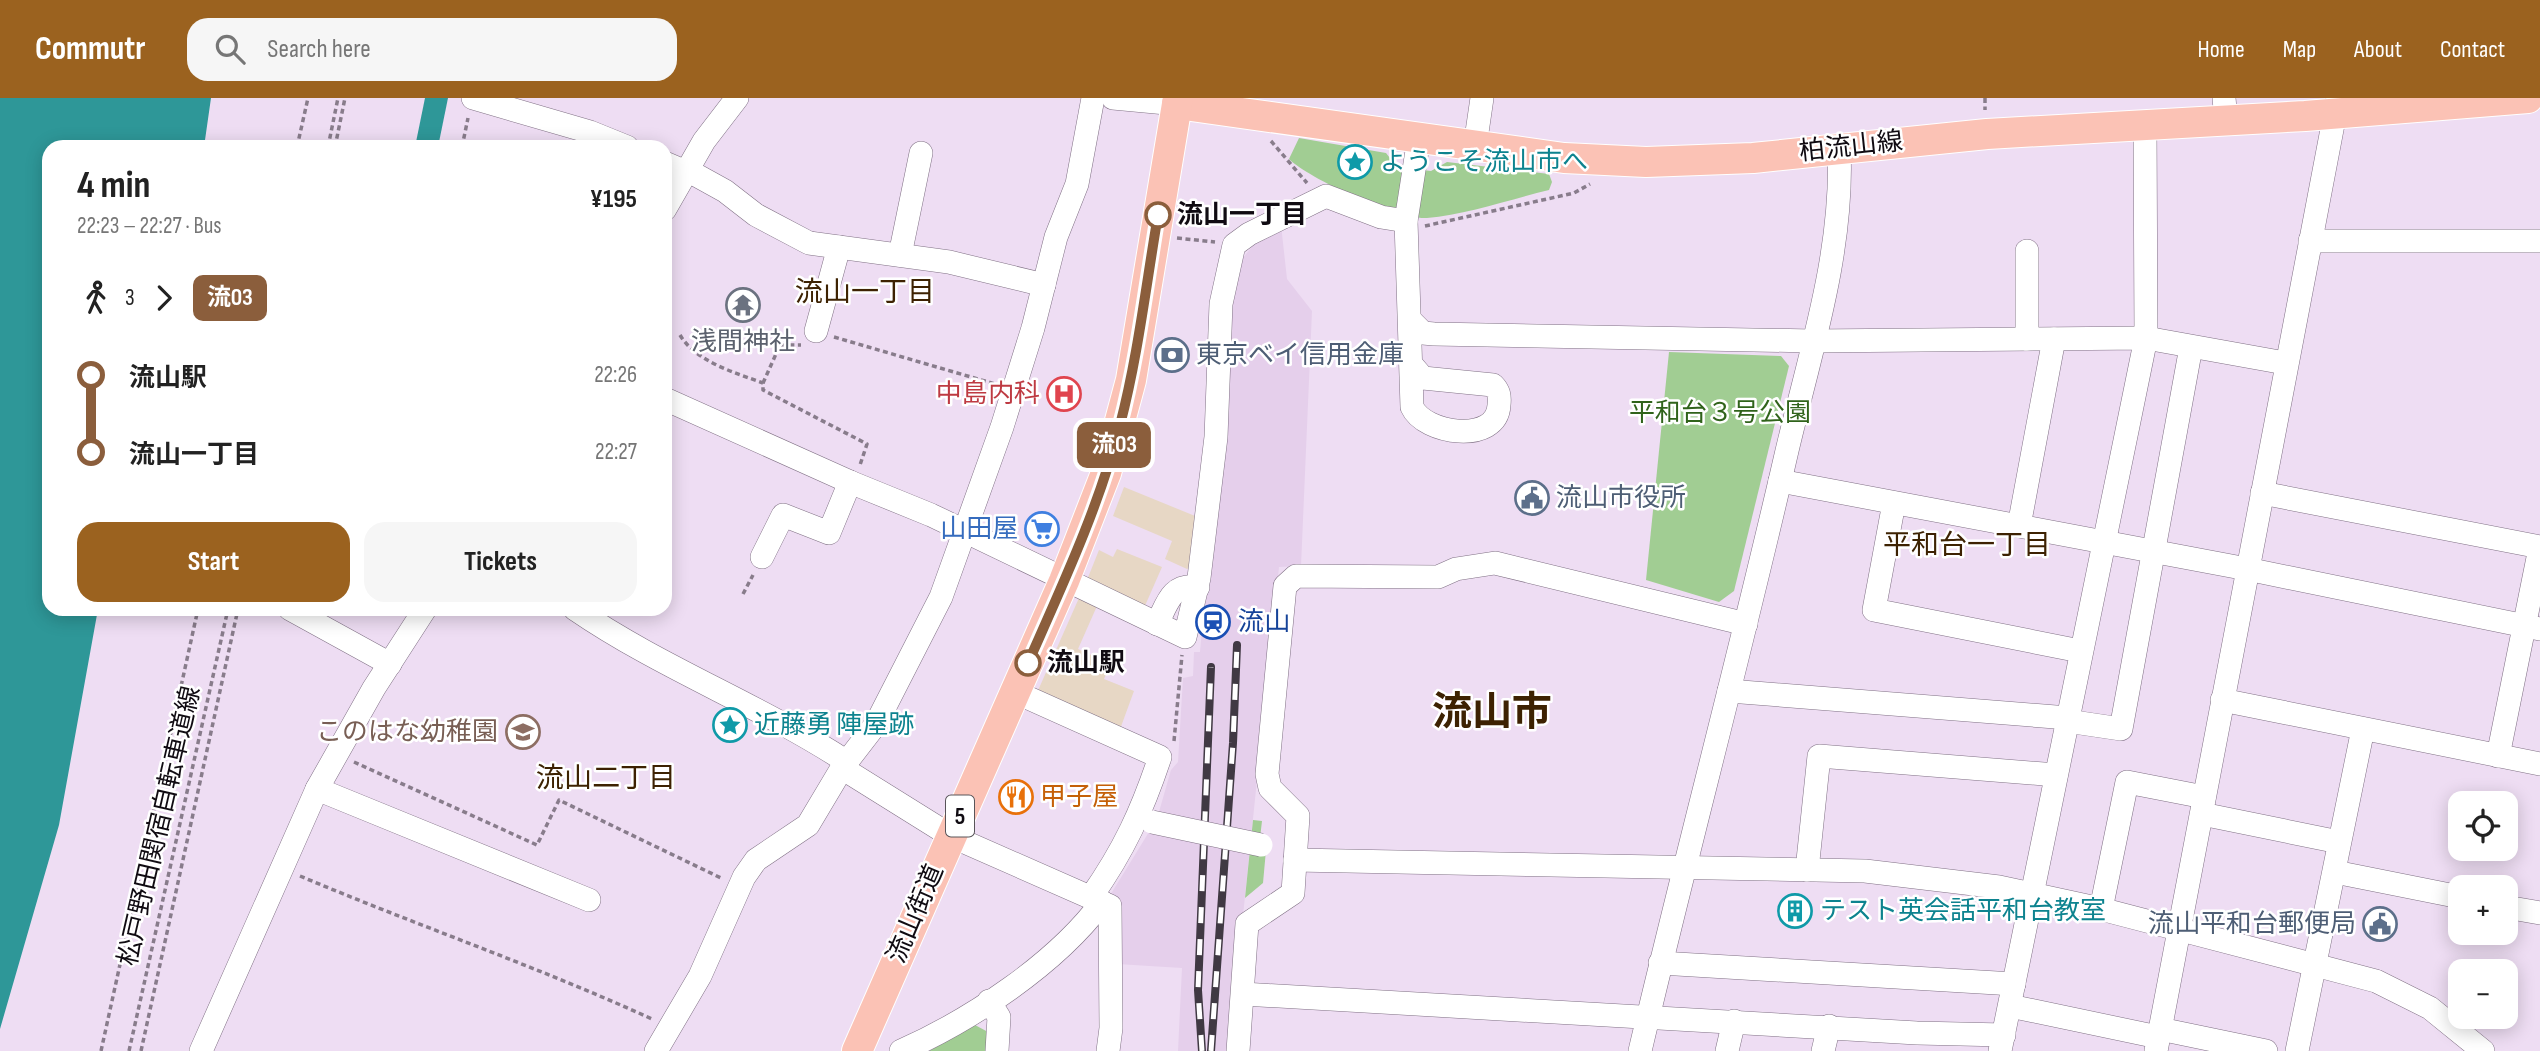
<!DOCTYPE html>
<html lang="en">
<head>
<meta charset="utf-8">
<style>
  body { margin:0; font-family:"Sofia Sans Condensed","Noto Sans JP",sans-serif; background:#f6f6f6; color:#222; height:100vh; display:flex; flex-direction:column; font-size:26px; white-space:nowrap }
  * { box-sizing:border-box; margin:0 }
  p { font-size:23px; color:#767676 }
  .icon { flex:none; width:38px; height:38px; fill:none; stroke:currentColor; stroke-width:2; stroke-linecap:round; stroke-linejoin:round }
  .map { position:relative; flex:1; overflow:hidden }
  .drawer { position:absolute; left:42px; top:42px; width:630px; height:476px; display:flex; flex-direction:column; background:#fff; border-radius:21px; box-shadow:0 4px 18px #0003 }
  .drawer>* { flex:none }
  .badge { padding:0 14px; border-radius:10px; font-size:24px; line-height:46px }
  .buttons { position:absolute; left:2448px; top:693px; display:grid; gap:14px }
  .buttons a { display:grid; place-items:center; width:70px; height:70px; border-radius:14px; background:#fff; box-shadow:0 4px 18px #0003; font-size:35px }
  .map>.badge { position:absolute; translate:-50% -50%; box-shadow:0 0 0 4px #fff }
  .legs { display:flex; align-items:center; gap:10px; height:77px; padding:0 35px; font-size:23px }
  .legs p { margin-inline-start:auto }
  .head { display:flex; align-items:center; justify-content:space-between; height:119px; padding:0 35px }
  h1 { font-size:38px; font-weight:700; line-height:52px }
  .action { display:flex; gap:14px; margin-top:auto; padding:14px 35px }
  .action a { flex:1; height:80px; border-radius:21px; background:#9b621f; color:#fff; font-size:28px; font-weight:700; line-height:80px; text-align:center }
  .action a+a { background:#f6f6f6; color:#222 }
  ul { padding:0 35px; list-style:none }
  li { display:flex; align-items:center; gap:24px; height:77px; font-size:26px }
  li i { display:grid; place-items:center; width:10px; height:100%; margin:0 9px; background:currentColor }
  li i::after { content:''; width:18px; height:18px; margin:-9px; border:5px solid; border-radius:50%; background:#fff }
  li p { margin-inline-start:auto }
  li:first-child i { background:linear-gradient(#0000 50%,currentColor 0) }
  li:last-child i { background:linear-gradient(currentColor 50%,#0000 0) }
  header { display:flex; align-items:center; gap:42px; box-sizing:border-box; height:98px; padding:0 35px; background:#9b621f; color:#fff }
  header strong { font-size:33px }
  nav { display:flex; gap:38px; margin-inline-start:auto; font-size:24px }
  .search { width:490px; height:63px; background:#f6f6f6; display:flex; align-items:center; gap:18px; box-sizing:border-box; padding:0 24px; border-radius:21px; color:#767676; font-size:26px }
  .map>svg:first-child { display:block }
</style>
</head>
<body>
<header>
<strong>Commutr</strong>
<div class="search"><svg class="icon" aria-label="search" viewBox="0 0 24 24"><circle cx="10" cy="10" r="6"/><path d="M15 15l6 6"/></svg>Search here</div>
<nav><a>Home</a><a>Map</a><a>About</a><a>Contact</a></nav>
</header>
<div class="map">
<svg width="2540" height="953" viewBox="0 0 2540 953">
  <rect width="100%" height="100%" fill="#eeddf3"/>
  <g fill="#e7d7c5">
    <polygon points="1124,389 1200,420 1195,468 1187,471 1165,461 1172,443 1113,418"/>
    <polygon points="1117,451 1162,469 1144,510 1087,482 1099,452 1113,459"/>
    <polygon points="1079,500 1097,508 1078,551 1111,566 1104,581 1134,593 1119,634 1036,597"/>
  </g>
  <polygon fill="#e5cfeb" points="1281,127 1287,181 1312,213 1301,468 1279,469 1229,953 1178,953 1182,870 1117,866 1116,838 1121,804 1109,799 1157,721 1171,672 1178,664 1183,580 1193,578 1194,554 1200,554 1229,209 1242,161 1259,140"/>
  <g fill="#a1cd93">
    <path d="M1299 40 1386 55 1397 69 1431 73 1447 64 1549 76 1552 84 1549 92C1511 101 1465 117 1427 120 1397 122 1310 81 1289 61Z"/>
    <polygon points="1669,254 1781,258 1789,268 1734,493 1719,504 1646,482"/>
    <polygon points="1253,722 1262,723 1260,740 1266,752 1263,785 1245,800"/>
    <polygon points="975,927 988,934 987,953 929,953"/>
  </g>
  <g fill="#2e9798">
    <polygon points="0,0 211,0 204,49 49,49 49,511 98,511 59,727 0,931"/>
    <polygon points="425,0 448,0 438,49 415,49"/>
  </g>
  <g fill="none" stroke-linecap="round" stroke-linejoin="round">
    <g stroke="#807185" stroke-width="24">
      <g id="minor">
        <polyline points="473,0 590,34 627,49"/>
        <polyline points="1113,0 1177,6"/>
        <polyline points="2224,0 2226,22"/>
        <polyline points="1475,48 1482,0"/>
        <polyline points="665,65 686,74"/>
        <polyline points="687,72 725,93 756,117 809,145 949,164 1044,187"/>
        <polyline points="665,111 704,43 737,0"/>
        <polyline points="2310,143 2540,143"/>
        <polyline points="900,157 921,55"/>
        <polyline points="1411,223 1423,235 1434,236 1812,243 2146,240 2285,265"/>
        <polyline points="816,233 839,149"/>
        <polyline points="2027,241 2027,153"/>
        <path d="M1411 266 1423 280 1493 287C1499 293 1500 298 1499 307 1497 347 1424 336 1412 309L1406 123 1419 40"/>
        <polyline points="665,301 850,384 931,417 1185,539 1199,480 1216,339 1221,206 1234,147 1249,136 1326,98 1381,119 1406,123"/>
        <polyline points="1780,383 2247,471 2540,531"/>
        <polyline points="2262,395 2540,449"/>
        <polyline points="1894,405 1874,512 2080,553"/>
        <polyline points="2019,428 2054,241"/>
        <polyline points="762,459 783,417 829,435 850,384"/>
        <polyline points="290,511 390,566"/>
        <path d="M575 511C661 570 760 607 847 664"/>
        <path d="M1157 526C1167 506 1171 485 1198 489"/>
        <polyline points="1729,593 2068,620"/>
        <path d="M1015 594 1160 659C1142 713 1124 752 1091 799"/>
        <polyline points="2222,602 2540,666"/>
        <polyline points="2067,623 2121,631 2191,249"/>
        <polyline points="2498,658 2540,450"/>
        <polyline points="842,670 951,738 1110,808 1111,930 1108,953"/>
        <polyline points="317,691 589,802"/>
        <polyline points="2202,716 2339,744"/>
        <polyline points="1295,762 1865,773 1999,789 2101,811 2376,883 2430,910 2483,953"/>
        <polyline points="1807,772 1819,658 2056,677"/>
        <polyline points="2335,774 2460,799"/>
        <polyline points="2506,809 2540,815"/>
        <polyline points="2101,811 2127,684 2204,699"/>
        <polyline points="1660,865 2014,886"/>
        <polyline points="1243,896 1917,935 2004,937"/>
        <polyline points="989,903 999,919 997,953"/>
        <polyline points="2010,908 2158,939"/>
        <polyline points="2160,931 2266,953"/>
        <polyline points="201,953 317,691 374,590 425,511"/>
        <polyline points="656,953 700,878 744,779 756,762 808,727 842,670 876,626 941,499 1002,329 1033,230 1056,139 1077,86 1093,0"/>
        <path d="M901 953C971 922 1056 866 1102 804"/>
        <polyline points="1238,953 1247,826 1293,795 1298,718 1270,690 1267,676 1285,488 1296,478 1438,479 1456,471 1495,465 1746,526"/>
        <path d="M1640 953C1687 754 1740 557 1786 357 1809 258 1844 154 1839 51"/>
        <polyline points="1727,953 1734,923"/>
        <polyline points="1823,953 1829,928"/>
        <polyline points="2000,953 2146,240 2145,26"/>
        <polyline points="2156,953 2338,0"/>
        <polyline points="2297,953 2363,631"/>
      </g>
    </g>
    <g stroke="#fff" stroke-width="32">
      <g id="major">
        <polyline points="1177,6 1564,60 1646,64 1753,60 1987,36 2305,18 2528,0"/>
        <polyline points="857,953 1064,483 1106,375 1131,282 1178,0"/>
      </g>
    </g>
    <g stroke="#887c8b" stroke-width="3.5" stroke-dasharray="5 3.5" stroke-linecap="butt">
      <polyline points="1985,0 1985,12"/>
      <polyline points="1271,43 1307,85"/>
      <polyline points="297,49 308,0"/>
      <polyline points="328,49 338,0"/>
      <polyline points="335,49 345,0"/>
      <polyline points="462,49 468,20"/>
      <polyline points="1425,128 1574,95 1590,86"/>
      <polyline points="1177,140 1215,144"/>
      <path d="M680 237C696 264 736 275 763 285V292L867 346 860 367"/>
      <polyline points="834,239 995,286"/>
      <polyline points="763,285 780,247 801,247"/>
      <polyline points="743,496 753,477"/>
      <polyline points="1174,643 1182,557"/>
      <polyline points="354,664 537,747 559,702 721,780"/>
      <path d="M300 778C416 827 536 868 652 921"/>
      <polyline points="101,953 198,511"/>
      <polyline points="129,953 228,511"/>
      <polyline points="141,953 238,511"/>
    </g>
    <use href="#minor" stroke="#fff" stroke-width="23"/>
    <use href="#major" stroke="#fbc2b5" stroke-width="30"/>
    <g stroke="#403943" stroke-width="8">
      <g id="rail">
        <polyline points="1202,953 1198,892 1211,569"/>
        <polyline points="1211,953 1233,645 1237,547"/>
      </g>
    </g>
    <use href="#rail" stroke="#fff" stroke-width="5" stroke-dasharray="16" stroke-linecap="butt"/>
    <g stroke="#807185" stroke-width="24" stroke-linecap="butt">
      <polyline id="minor-bridge" points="1152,724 1261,747"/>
    </g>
    <use href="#minor-bridge" stroke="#fff" stroke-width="23"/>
  </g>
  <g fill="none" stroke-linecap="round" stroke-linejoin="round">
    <g stroke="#fff" stroke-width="16">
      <path id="line-1" d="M1028 565C1062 488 1099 409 1120 327 1138 258 1146 187 1158 117"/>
    </g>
    <use href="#line-1" stroke="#8b5e3c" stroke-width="10"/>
  </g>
  <defs>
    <g id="sight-ring" transform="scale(1.75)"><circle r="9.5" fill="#fff" stroke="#0f9aa8" stroke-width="1.5"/><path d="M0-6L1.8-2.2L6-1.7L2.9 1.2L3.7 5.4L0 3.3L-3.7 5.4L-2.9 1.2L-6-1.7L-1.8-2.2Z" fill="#0f9aa8"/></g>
    <g id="temple-ring" transform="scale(1.75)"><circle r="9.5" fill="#fff" stroke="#6b7280" stroke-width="1.5"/><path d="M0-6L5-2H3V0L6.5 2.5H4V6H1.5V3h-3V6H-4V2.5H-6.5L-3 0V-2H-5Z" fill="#6b7280"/></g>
    <g id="bank-ring" transform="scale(1.75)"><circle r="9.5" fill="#fff" stroke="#5c6f8a" stroke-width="1.5"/><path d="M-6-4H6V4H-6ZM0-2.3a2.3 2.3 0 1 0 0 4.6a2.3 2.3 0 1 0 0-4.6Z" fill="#5c6f8a"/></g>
    <g id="hospital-ring" transform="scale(1.75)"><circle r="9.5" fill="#fff" stroke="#e0444e" stroke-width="1.5"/><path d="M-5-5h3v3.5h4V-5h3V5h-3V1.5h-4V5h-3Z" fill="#e0444e"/></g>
    <g id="civic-ring" transform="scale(1.75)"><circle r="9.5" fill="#fff" stroke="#5c6f8a" stroke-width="1.5"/><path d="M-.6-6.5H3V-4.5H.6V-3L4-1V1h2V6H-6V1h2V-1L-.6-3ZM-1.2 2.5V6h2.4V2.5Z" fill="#5c6f8a"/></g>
    <g id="supermarket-ring" transform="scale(1.75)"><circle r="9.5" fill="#fff" stroke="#3f7fe0" stroke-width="1.5"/><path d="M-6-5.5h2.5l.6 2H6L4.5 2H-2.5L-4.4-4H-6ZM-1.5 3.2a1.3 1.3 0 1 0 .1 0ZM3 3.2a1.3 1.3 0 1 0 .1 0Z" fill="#3f7fe0"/></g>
    <g id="station-ring" transform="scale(1.75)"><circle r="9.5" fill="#fff" stroke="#1a4fb4" stroke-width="1.5"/><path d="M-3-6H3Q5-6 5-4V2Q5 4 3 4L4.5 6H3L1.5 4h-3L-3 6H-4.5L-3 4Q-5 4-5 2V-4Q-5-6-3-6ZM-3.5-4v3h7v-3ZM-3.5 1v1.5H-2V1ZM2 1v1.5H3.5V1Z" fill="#1a4fb4"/></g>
    <g id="school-ring" transform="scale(1.75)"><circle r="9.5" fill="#fff" stroke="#8d6e63" stroke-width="1.5"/><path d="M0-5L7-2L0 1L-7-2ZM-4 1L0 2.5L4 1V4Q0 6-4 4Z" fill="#8d6e63"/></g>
    <g id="restaurant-ring" transform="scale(1.75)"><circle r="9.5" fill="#fff" stroke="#e8710a" stroke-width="1.5"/><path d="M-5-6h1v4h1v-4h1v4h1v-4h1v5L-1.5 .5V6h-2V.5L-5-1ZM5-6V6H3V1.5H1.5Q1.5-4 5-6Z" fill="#e8710a"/></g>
    <g id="building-ring" transform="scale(1.75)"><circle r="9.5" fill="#fff" stroke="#0f9aa8" stroke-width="1.5"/><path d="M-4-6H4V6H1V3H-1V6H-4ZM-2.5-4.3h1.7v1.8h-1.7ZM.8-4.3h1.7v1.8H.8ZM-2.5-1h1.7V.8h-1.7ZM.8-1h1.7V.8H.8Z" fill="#0f9aa8"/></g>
  </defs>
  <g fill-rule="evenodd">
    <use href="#sight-ring" x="1355" y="64"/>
    <use href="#temple-ring" x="743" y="207"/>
    <use href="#bank-ring" x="1172" y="257"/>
    <use href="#hospital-ring" x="1064" y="296"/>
    <use href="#civic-ring" x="1532" y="400"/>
    <use href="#supermarket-ring" x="1042" y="431"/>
    <use href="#station-ring" x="1213" y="524"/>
    <use href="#sight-ring" x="730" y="627"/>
    <use href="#school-ring" x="523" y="634"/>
    <use href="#restaurant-ring" x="1016" y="699"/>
    <use href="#building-ring" x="1795" y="813"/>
    <use href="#civic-ring" x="2380" y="826"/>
  </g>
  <g fill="#fff" stroke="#8b5e3c" stroke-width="3.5">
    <circle cx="1158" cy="117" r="12"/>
    <circle cx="1028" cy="565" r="12"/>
  </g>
  <g text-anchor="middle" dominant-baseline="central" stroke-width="5" stroke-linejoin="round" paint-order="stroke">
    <rect fill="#fff" stroke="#585459" stroke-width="2" x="946" y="697.5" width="28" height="41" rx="5"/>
    <g font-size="24" font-weight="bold" fill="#100b12">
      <text x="960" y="718">5</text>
    </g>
    <g font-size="26" fill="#100b12" stroke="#fff">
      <text transform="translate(1851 49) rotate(-6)">柏流山線</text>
      <text transform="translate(160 728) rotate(-77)">松戸野田関宿自転車道線</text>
      <text transform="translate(916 816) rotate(-67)">流山街道</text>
    </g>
    <g font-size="26" fill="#0d838f" stroke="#fff" text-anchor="start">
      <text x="1380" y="64">ようこそ流山市へ</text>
      <text x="754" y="627">近藤勇 陣屋跡</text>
      <text x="1820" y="813">テスト英会話平和台教室</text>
    </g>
    <g font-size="26" font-weight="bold" fill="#100b12" stroke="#fff" text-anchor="start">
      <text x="1177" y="117">流山一丁目</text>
      <text x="1047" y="565">流山駅</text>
    </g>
    <g font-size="26" fill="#5b616d" stroke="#fff">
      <text x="743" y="244">浅間神社</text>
    </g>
    <g font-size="26" fill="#4e5e75" stroke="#fff" text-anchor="start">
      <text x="1196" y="257">東京ベイ信用金庫</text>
      <text x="1556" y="400">流山市役所</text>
      <text x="2356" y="826" text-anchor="end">流山平和台郵便局</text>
    </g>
    <g font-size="26" fill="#be3a42" stroke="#fff" text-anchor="end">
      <text x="1040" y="296">中島内科</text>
    </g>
    <g font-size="26" fill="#30631b" stroke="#fff">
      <text x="1720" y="315">平和台３号公園</text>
    </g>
    <g font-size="26" fill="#366cbe" stroke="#fff" text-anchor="end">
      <text x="1018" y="431">山田屋</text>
    </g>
    <g font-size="26" fill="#164399" stroke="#fff" text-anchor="start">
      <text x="1238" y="524">流山</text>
    </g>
    <g font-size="26" fill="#785e54" stroke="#fff" text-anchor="end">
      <text x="498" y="634">このはな幼稚園</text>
    </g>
    <g font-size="26" fill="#c56008" stroke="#fff" text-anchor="start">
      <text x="1040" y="699">甲子屋</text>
    </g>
    <g font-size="28" fill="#3d2202" stroke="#fff">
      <text x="865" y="194">流山一丁目</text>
      <text x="1967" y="447">平和台一丁目</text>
      <text x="606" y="680">流山二丁目</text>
    </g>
    <g font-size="40" font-weight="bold" fill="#3d2202" stroke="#fff">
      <text x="1492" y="615">流山市</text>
    </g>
  </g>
</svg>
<div class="buttons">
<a><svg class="icon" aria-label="locate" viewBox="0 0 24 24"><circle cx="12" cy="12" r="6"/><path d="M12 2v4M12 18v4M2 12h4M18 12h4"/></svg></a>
<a>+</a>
<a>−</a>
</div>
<b class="badge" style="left:1114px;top:347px;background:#8b5e3c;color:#fff">流03</b>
<section class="drawer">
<div class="head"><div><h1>4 min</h1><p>22:23 – 22:27 · Bus</p></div><b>¥195</b></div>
<div class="legs"><svg class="icon" aria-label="walk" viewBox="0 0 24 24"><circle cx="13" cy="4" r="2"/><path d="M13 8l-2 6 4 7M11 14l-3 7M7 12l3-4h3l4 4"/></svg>3<svg class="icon" aria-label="forward" viewBox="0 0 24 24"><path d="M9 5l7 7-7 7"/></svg><b class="badge" style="background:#8b5e3c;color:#fff">流03</b></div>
<ul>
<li><i style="color:#8b5e3c"></i><b>流山駅</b><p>22:26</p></li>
<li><i style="color:#8b5e3c"></i><b>流山一丁目</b><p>22:27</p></li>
</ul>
<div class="action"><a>Start</a><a>Tickets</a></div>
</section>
</div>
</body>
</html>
